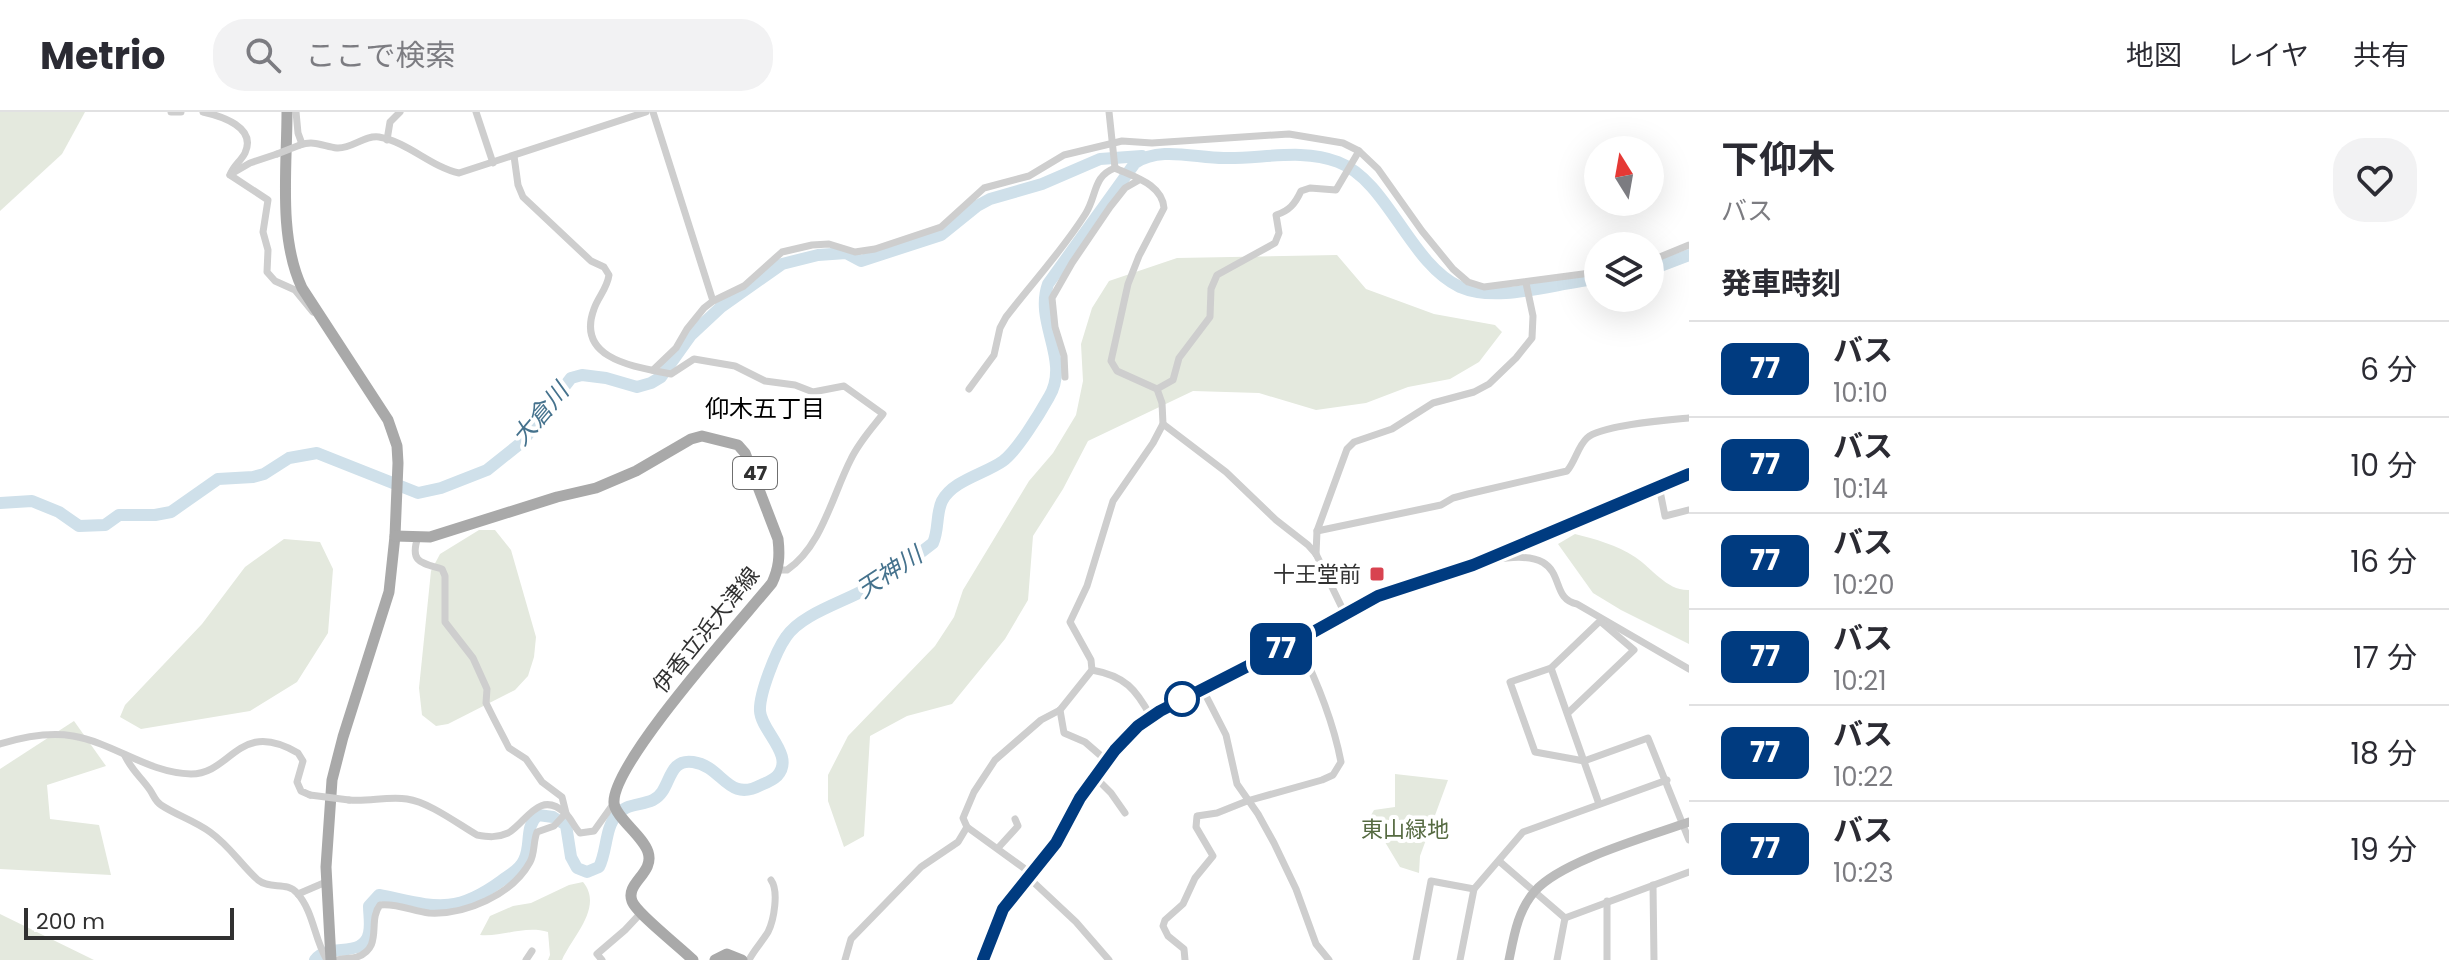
<!DOCTYPE html>
<html lang="ja">
<head>
<meta charset="utf-8">
<style>
  body { margin:0; font-family:Poppins,"Noto Sans JP",sans-serif; background:#f2f2f3; color:#2b2b33; height:100vh; display:flex; flex-direction:column; font-size:30px; white-space:nowrap }
  * { box-sizing:border-box; margin:0 }
  p { font-size:26px; color:#7c7c81 }
  .icon { flex:none; width:44px; height:44px; fill:none; stroke:currentColor; stroke-width:2; stroke-linecap:round; stroke-linejoin:round }
  .map { position:relative; flex:1; overflow:hidden }
  .side { display:flex; flex-direction:column; background:#fff; width:760px }
  .side>* { flex:none }
  .badge { padding:0 16px; border-radius:12px; font-size:28px; line-height:52px }
  .needle { width:52px; rotate:349deg }
  .fabs { position:absolute; left:1584px; top:24px; display:grid; gap:16px }
  .fabs a { display:grid; place-items:center; width:80px; height:80px; border-radius:50%; background:#fff; box-shadow:0 8px 32px #0002; font-size:40px }
  .scale { position:absolute; left:24px; bottom:20px; width:210px; box-sizing:border-box; padding-left:8px; border:4px solid #313131; border-top:0; font-size:22px; line-height:28px; white-space:nowrap; color:#313131; -webkit-text-stroke:6px #fff; paint-order:stroke }
  .map>.badge { position:absolute; translate:-50% -50%; box-shadow:0 0 0 4px #fff }
  h2 { padding:0 32px; font-size:30px; line-height:72px }
  .round { display:grid; place-items:center; flex:none; width:84px; height:84px; border-radius:32px; background:#f2f2f3 }
  .head { display:flex; align-items:center; justify-content:space-between; height:136px; padding:0 32px }
  h1 { font-size:38px; font-weight:700; line-height:60px }
  ul { padding:0; list-style:none }
  li { display:flex; align-items:center; gap:24px; height:96px; padding:0 32px; border-top:2px solid #e1e1e2 }
  li div { flex:1 }
  li b { display:block; font-size:30px }
  li em { font-style:normal }
  li .badge { min-width:88px; font-weight:700; text-align:center }
  header { display:flex; align-items:center; gap:48px; box-sizing:border-box; height:112px; padding:0 40px; background:#fff; border-bottom:2px solid #e1e1e2 }
  header strong { font-size:38px }
  nav { display:flex; gap:44px; margin-inline-start:auto; font-size:28px }
  .search { width:560px; height:72px; background:#f2f2f3; display:flex; align-items:center; gap:20px; box-sizing:border-box; padding:0 28px; border-radius:32px; color:#7c7c81; font-size:30px }
  main { display:flex; flex:1; min-height:0 }
  .map>svg:first-child { display:block }
</style>
</head>
<body>
<header>
<strong>Metrio</strong>
<div class="search"><svg class="icon" aria-label="search" viewBox="0 0 24 24"><circle cx="10" cy="10" r="6"/><path d="M15 15l6 6"/></svg>ここで検索</div>
<nav><a>地図</a><a>レイヤ</a><a>共有</a></nav>
</header>
<main>
<div class="map">
<svg width="1689" height="848" viewBox="0 0 1689 848">
  <rect width="100%" height="100%" fill="#fff"/>
  <g fill="#e4e9de">
    <polygon points="0,0 85,0 62,42 0,99"/>
    <polygon points="1337,143 1366,177 1434,202 1495,213 1502,220 1479,250 1450,267 1408,275 1366,291 1316,298 1259,281 1193,279 1088,329 1063,377 1033,424 1028,488 1005,527 952,592 907,604 870,624 864,724 844,735 828,689 828,663 848,624 935,534 954,505 963,478 1029,369 1053,341 1076,303 1083,269 1081,232 1092,196 1109,169 1177,146"/>
    <polygon points="479,418 495,418 511,438 536,525 534,545 528,564 515,578 448,612 436,614 422,603 419,576 431,459 440,442"/>
    <path d="M1575 422C1595 427 1617 433 1635 445 1652 456 1667 479 1689 478V532L1621 498 1593 481 1558 432Z"/>
    <polygon points="284,427 320,430 333,457 328,521 297,570 250,599 141,617 120,605 125,593 202,512 245,455"/>
    <polygon points="74,609 106,654 47,673 50,707 99,713 111,763 0,757 0,657"/>
    <polygon points="1395,662 1448,668 1420,744 1419,761 1400,755 1370,705 1374,698 1395,695"/>
    <path d="M583 770C604 795 572 825 562 848H548L550 843 548 820C525 813 503 825 480 823L490 804 513 794 531 791 569 773Z"/>
    <polygon points="0,802 94,848 0,848"/>
  </g>
  <g fill="none" stroke-linecap="round" stroke-linejoin="round">
    <g stroke="#cfe0ea" stroke-width="12">
      <polyline points="1650,158 1689,143"/>
      <polyline points="0,391 32,389 59,400 79,414 105,413 119,403 155,403 171,400 218,367 253,365 264,362 289,346 317,341 418,381 441,376 487,358 522,330 571,266 582,263 606,266 637,275 651,271 661,265 691,223 721,195 782,152 818,143 846,141 861,149 941,123 977,94 990,87 1042,72 1100,47 1142,44"/>
      <path d="M315 848C328 830 364 847 369 821 371 813 369 802 369 794L379 783C434 794 453 804 501 769 509 763 520 758 524 748 532 733 524 715 538 703L553 705 566 713 571 745 577 756 587 760 599 755C607 740 605 716 616 704 626 691 640 694 653 688 672 679 666 646 693 650 723 654 727 691 761 673 766 671 773 668 777 664 796 644 761 619 760 599 759 582 776 539 786 525 801 502 844 490 868 476 891 462 913 447 933 431 939 418 936 401 942 389 953 368 985 362 1003 349 1017 339 1040 301 1049 285 1071 248 1034 211 1048 172L1135 51C1160 34 1195 46 1224 46 1262 47 1302 36 1338 50 1388 69 1409 151 1460 175 1499 192 1557 170 1598 167"/>
    </g>
    <g stroke="#cecece" stroke-width="7">
      <polyline points="171,0 181,0"/>
      <path d="M203 0C221 4 257 15 245 41 241 49 233 54 230 63"/>
      <polyline points="296,0 298,21 302,32"/>
      <polyline points="476,0 493,51"/>
      <polyline points="653,0 713,189"/>
      <polyline points="1109,0 1115,56"/>
      <polyline points="387,28 390,10 400,0"/>
      <path d="M300 33C314 28 323 34 337 36 352 37 364 23 379 25 408 30 431 55 459 61L646 0"/>
      <path d="M514 44 518 73 523 85 591 149 604 155 609 163C607 177 598 185 594 197 575 248 637 255 671 262L694 247 735 254 765 269 795 273 813 280 844 274 883 302C872 316 859 330 851 347 832 384 822 434 787 458H778"/>
      <polyline points="231,62 250,51 277,42"/>
      <polyline points="230,63 268,88 263,120 268,138 267,160 275,169 295,178 313,200"/>
      <polyline points="1650,149 1689,133"/>
      <polyline points="653,258 676,236 687,217 704,196 713,189 744,174 782,140 812,133 829,132 855,140 875,137 941,115 984,76 1029,64 1064,43 1122,29 1152,31 1289,22 1343,31 1359,39 1378,57 1422,119 1453,157 1468,170 1484,175 1598,160"/>
      <polyline points="1065,265 1064,244 1055,215 1052,186 1072,151 1110,95 1125,76 1139,68"/>
      <path d="M969 277 994 243 1000 216 1006 205C1032 171 1063 138 1086 101 1097 83 1093 64 1115 56 1134 65 1162 72 1164 96L1139 144 1128 172 1111 249 1117 259 1157 277 1162 291 1163 312 1153 331 1113 389 1087 474 1070 510 1091 548 1092 558 1060 598 1041 608 995 648 974 680 963 706 967 715 1032 762"/>
      <path d="M1157 277 1173 268 1179 246 1210 205 1211 177 1217 163 1275 131 1279 121 1276 103C1289 99 1295 92 1301 79L1310 76 1336 78 1359 39"/>
      <polyline points="1163,312 1226,360 1276,408 1308,433 1316,442 1345,502"/>
      <polyline points="1659,374 1665,404 1689,398"/>
      <path d="M1317 419 1441 393 1453 386 1468 382 1567 359C1575 350 1578 334 1587 326 1601 313 1668 308 1689 306"/>
      <polyline points="1316,442 1317,419 1347,337 1354,330 1392,317 1433,291 1474,280 1489,272 1516,246 1532,226 1533,204 1526,171"/>
      <path d="M1493 448C1577 433 1543 486 1577 492L1689 557"/>
      <polyline points="1551,556 1599,692"/>
      <path d="M1092 558C1125 564 1136 577 1151 605"/>
      <polyline points="1202,576 1226,623 1237,672 1258,702 1274,731 1296,777 1316,832 1329,848"/>
      <polyline points="1060,598 1064,621 1085,630 1107,649"/>
      <polyline points="1568,601 1634,538 1600,509 1551,556 1510,570 1535,640 1584,649 1648,626 1689,728"/>
      <path d="M0 632C23 625 49 620 73 624 114 631 148 661 191 662 232 662 238 606 298 641L303 649 297 670 301 679 310 683"/>
      <path d="M125 644C133 660 141 665 150 678 154 684 155 689 161 693 176 703 195 709 210 720 230 734 241 753 258 768 270 778 287 769 297 781 314 800 314 827 327 848"/>
      <polyline points="1095,665 1111,681 1125,701"/>
      <path d="M349 688C368 690 388 684 407 687 429 690 458 712 477 723 488 725 497 726 508 721 526 711 539 677 565 701 571 706 574 715 580 721L594 719 614 691"/>
      <polyline points="998,736 1018,714 1015,707"/>
      <polyline points="1499,749 1565,806"/>
      <polyline points="1029,766 1076,810 1109,848"/>
      <polyline points="1653,773 1654,848"/>
      <polyline points="298,782 326,770"/>
      <polyline points="1565,806 1689,760"/>
      <path d="M337 848C343 846 350 847 357 845 384 835 367 809 380 793 396 791 413 799 429 801 465 803 512 783 530 750 535 741 533 730 537 720L554 714 566 701 562 685 542 670 526 647 509 636 494 607 486 591 487 577 473 546 445 510V464L442 457C422 451 409 451 418 425"/>
      <polyline points="526,848 532,839"/>
      <polyline points="602,848 597,842 625,818 640,802"/>
      <path d="M749 848C754 838 762 830 768 820 774 808 779 779 771 768"/>
      <polyline points="845,848 851,827 921,755 958,730 967,715"/>
      <path d="M1185 848 1184 837 1168 824 1163 814 1165 808 1183 792 1195 766 1213 744 1196 715 1197 704 1217 701 1247 689 1322 668 1333 663 1341 650C1333 608 1316 567 1297 529"/>
      <polyline points="1416,848 1431,769 1474,777"/>
      <polyline points="1460,848 1474,777 1523,720 1667,668"/>
      <polyline points="1557,848 1565,806"/>
      <polyline points="1607,848 1607,789"/>
    </g>
    <g stroke="#bbb" stroke-width="9">
      <polyline points="983,848 1003,797 1056,731 1080,686 1115,638 1138,614 1160,599 1297,529 1378,484 1473,453 1689,362"/>
      <path d="M1509 848C1514 823 1518 798 1535 779 1561 749 1650 724 1689 710"/>
    </g>
    <g stroke="#a9a9a9" stroke-width="11">
      <path d="M287 0C287 56 278 125 302 176L388 308 397 334 398 351 395 424 389 480 343 625 332 668 326 755 331 848"/>
      <path d="M395 424 430 425 557 385 596 376 636 359 691 327 702 324 738 333 745 341 778 427C780 444 779 456 772 471 742 508 611 652 614 691 615 705 643 724 648 740 655 761 625 771 632 789 636 801 680 835 693 848"/>
      <polyline points="715,848 727,842 742,848"/>
    </g>
    <g stroke="#cecece" stroke-width="7">
      <polyline points="277,42 300,33"/>
      <polyline points="310,683 349,688"/>
    </g>
  </g>
  <g fill="none" stroke-linecap="round" stroke-linejoin="round">
    <g stroke="#fff" stroke-width="18">
      <polyline id="line" points="983,848 1003,797 1056,731 1080,686 1115,638 1138,614 1160,599 1297,529 1378,484 1473,453 1689,362"/>
    </g>
    <use href="#line" stroke="#003b80" stroke-width="12"/>
  </g>
  <rect fill="#d84350" stroke="#fff" stroke-width="3" x="1369" y="454" width="16" height="16" rx="4"/>
  <circle fill="#fff" stroke="#003b80" stroke-width="4" cx="1182" cy="587" r="16"/>
  <g text-anchor="middle" dominant-baseline="central" stroke-width="8" stroke-linejoin="round" paint-order="stroke">
    <rect fill="#fff" stroke="#6f6f6f" stroke-width="2" x="733" y="345" width="44" height="32" rx="6"/>
    <g font-size="20" font-weight="bold" fill="#313131">
      <text x="755" y="361">47</text>
    </g>
    <g font-size="22" fill="#313131" stroke="#fff" text-anchor="end">
      <text x="1361" y="462">十王堂前</text>
    </g>
    <g font-size="22" fill="#313131" stroke="#fff">
      <text transform="translate(706 518) rotate(-51)">伊香立浜大津線</text>
    </g>
    <g font-size="22" fill="#556a41" stroke="#fff">
      <text x="1405" y="717">東山緑地</text>
    </g>
    <g font-size="24" fill="#000" stroke="#fff">
      <text x="765" y="296">仰木五丁目</text>
    </g>
    <g font-size="24" font-style="italic" fill="#45728d" stroke="#fff">
      <text transform="translate(540 302) rotate(-50)">大倉川</text>
      <text transform="translate(889 460) rotate(-33)">天神川</text>
    </g>
  </g>
</svg>
<div class="fabs">
<a><svg class="needle" viewBox="-14 -14 28 28"><path d="M0-13l5 13h-10z" fill="#e53935"/><path d="M0 13l5-13h-10z" fill="#7c7c81"/></svg></a>
<a><svg class="icon" aria-label="layers" viewBox="0 0 24 24"><path d="M12 4l9 5-9 5-9-5zM3 14l9 5 9-5"/></svg></a>
</div>
<div class="scale">200 m</div>
<b class="badge" style="left:1281px;top:537px;background:#003b80;color:#fff">77</b>
</div>
<section class="side">
<div class="head"><div><h1>下仰木</h1><p>バス</p></div><a class="round"><svg class="icon" aria-label="heart" viewBox="0 0 24 24"><path d="M12 20l-8-8c-3-5 5-10 8-4 3-6 11-1 8 4z"/></svg></a></div>
<h2>発車時刻</h2>
<ul>
<li><span class="badge" style="background:#003b80;color:#fff">77</span><div><b>バス</b><p>10:10</p></div><em>6 分</em></li>
<li><span class="badge" style="background:#003b80;color:#fff">77</span><div><b>バス</b><p>10:14</p></div><em>10 分</em></li>
<li><span class="badge" style="background:#003b80;color:#fff">77</span><div><b>バス</b><p>10:20</p></div><em>16 分</em></li>
<li><span class="badge" style="background:#003b80;color:#fff">77</span><div><b>バス</b><p>10:21</p></div><em>17 分</em></li>
<li><span class="badge" style="background:#003b80;color:#fff">77</span><div><b>バス</b><p>10:22</p></div><em>18 分</em></li>
<li><span class="badge" style="background:#003b80;color:#fff">77</span><div><b>バス</b><p>10:23</p></div><em>19 分</em></li>
</ul>
</section>
</main>
</body>
</html>
